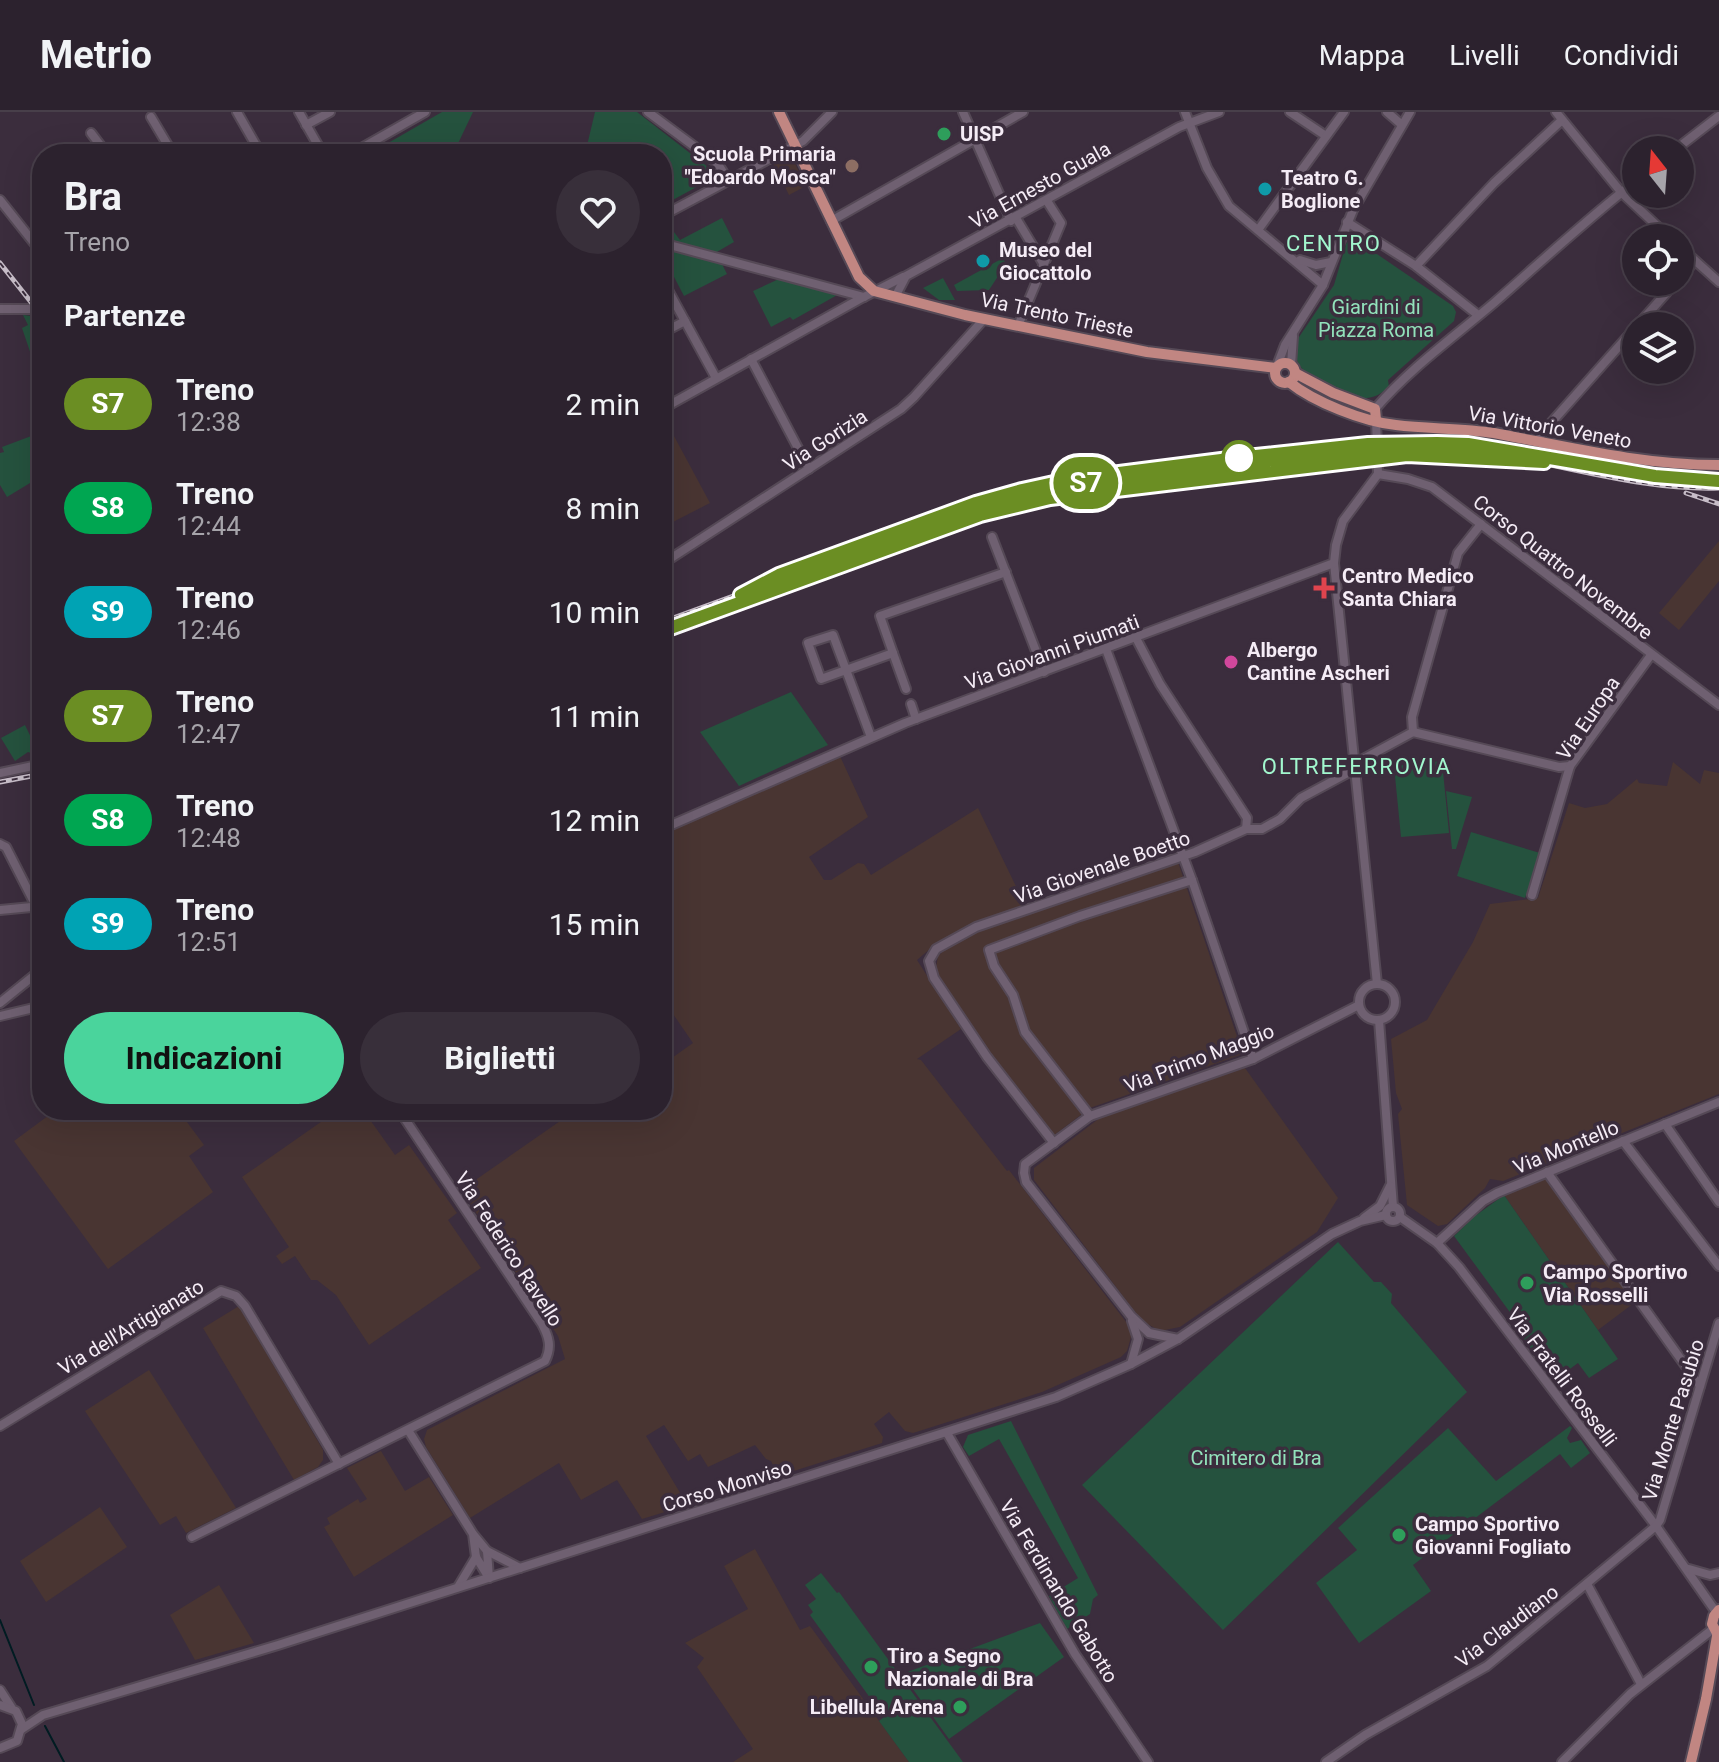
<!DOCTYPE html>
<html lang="it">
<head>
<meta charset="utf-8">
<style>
  body { margin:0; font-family:Roboto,sans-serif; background:#382f3a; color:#f1f3f6; height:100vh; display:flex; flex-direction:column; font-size:30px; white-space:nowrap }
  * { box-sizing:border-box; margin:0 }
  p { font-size:26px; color:#a6a4aa }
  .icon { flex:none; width:44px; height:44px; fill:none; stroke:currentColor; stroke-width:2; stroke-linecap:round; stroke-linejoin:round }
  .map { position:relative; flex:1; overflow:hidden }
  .details { position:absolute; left:32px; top:32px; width:640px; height:976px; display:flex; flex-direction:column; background:#2c222e; border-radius:32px; box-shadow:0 8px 32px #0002,0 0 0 2px #483f4a }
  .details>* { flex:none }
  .badge { padding:0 16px; border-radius:26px; font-size:28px; line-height:52px }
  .needle { width:52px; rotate:343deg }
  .buttons { position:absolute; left:1622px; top:24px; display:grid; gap:16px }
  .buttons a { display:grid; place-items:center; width:72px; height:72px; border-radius:50%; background:#2c222e; box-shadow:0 8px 32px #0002,0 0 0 2px #483f4a; font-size:40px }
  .map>.badge { position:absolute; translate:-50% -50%; box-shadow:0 0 0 4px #fff }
  h2 { padding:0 32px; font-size:30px; line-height:72px }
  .round { display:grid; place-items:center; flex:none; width:84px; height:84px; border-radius:42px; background:#382f3a }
  .headline { display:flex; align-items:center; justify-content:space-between; height:136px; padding:0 32px }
  h1 { font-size:38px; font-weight:700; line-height:60px }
  .cta { display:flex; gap:16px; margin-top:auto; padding:16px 32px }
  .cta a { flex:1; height:92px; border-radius:48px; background:#4ad49c; color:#111; font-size:32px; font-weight:700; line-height:92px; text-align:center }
  .cta a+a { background:#382f3a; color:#f1f3f6 }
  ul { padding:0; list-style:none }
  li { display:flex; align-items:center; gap:24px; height:104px; padding:0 32px }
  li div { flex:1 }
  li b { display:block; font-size:30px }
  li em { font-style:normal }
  li .badge { min-width:88px; font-weight:700; text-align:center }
  header { display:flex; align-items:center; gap:48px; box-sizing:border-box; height:112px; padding:0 40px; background:#2c222e; border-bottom:2px solid #483f4a }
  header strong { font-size:38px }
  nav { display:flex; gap:44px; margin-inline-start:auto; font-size:28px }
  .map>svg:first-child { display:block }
</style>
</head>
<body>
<header>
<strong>Metrio</strong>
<nav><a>Mappa</a><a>Livelli</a><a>Condividi</a></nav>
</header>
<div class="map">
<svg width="1719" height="1650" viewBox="0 0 1719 1650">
  <rect width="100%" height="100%" fill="#3b2d3d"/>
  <g fill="#493532">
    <polygon points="788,45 792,45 800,62 798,69 802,76 789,83 773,51"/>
    <polygon points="667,311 710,391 673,410 662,395 662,314"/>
    <polygon points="1719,429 1719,469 1679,518 1659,501"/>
    <polygon points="839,642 868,705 809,745 824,768 831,768 858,751 864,752 871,763 978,696 1026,795 958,819 938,830 917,848 961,917 917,947 921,948 1007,1059 1009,1058 1130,1215 1131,1225 1127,1239 1121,1245 1042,1280 913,1321 905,1319 889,1300 874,1312 883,1325 882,1331 778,1364 771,1349 766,1347 755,1333 708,1355 700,1342 688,1349 664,1313 646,1324 685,1389 679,1391 678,1396 642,1407 617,1368 581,1388 559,1351 470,1406 426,1335 424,1327 427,1318 565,1247 558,1224 461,1078 576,998 662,998 662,953 693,931 662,886 662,723"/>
    <polygon points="1673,650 1700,672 1704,658 1719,661 1719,982 1503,1069 1490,1067 1485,1076 1447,1112 1438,1114 1407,1093 1398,1002 1402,997 1396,981 1391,927 1427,908 1473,830 1490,792 1538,786 1569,691 1585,696 1607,692 1637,667 1639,671 1667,674"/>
    <polygon points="1177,747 1243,942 1090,996 1053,1024 989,943 939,866 936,856 938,844 953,830 974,819"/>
    <polygon points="1245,956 1338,1086 1317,1120 1180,1215 1160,1219 1142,1209 1034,1068 1034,1056 1101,1005"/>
    <polygon points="56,998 178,998 204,1033 189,1044 213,1080 108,1157 14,1029"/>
    <polygon points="338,998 363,998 395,1043 409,1033 457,1101 448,1108 481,1156 369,1233 336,1183 317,1168 311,1168 295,1144 282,1152 276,1144 289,1135 242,1065"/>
    <polygon points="1546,1066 1634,1191 1598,1218 1504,1083"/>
    <polygon points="239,1194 323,1338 323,1348 318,1355 294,1368 203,1216"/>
    <polygon points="149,1258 236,1396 186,1421 176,1404 160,1413 85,1299"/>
    <polygon points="381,1339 405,1379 429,1365 453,1403 354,1465 324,1415 330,1412 327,1406 358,1387 360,1391 367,1387 347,1356"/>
    <polygon points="100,1395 127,1435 46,1490 20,1449"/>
    <polygon points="755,1437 800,1518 810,1514 909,1650 733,1650 753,1637 697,1555 704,1546 685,1531 748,1497 724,1454"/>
    <polygon points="219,1473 254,1531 195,1548 170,1503"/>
  </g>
  <g fill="#25523e">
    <polygon points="442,0 473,0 453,42 369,42"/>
    <polygon points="595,0 637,0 713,59 715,65 669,90 662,85 662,42 585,42"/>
    <polygon points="722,106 734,130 715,141 664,126 666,119 671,116 680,128"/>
    <path d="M1352 125 1453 194 1456 200 1454 209 1388 268 1389 275C1382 281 1376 285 1367 286 1341 288 1288 263 1295 231L1334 173 1346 132Z"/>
    <polygon points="662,135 721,150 727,162 684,184 662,142"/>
    <polygon points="1003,146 1006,152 989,178 957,179 954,173"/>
    <polygon points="781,166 839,182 793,208 790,205 771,215 753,179"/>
    <polygon points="943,166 955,188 939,188 923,176"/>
    <polygon points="23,203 38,205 42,211 42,275 22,216 28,213"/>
    <polygon points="42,320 42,357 32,361 35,368 7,385 0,373 0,341 4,340 2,335"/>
    <polygon points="791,580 828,633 739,674 700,620"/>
    <polygon points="25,613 40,644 28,640 15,649 1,626"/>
    <polygon points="1442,649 1449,721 1401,725 1394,654"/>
    <polygon points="1446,679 1472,685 1456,737 1452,737"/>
    <polygon points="1471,720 1540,741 1525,786 1457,764"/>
    <polygon points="1504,1083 1618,1247 1589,1266 1578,1251 1555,1268 1520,1222 1523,1218 1454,1124 1475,1104"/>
    <polygon points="1338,1130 1374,1170 1381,1170 1392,1182 1391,1191 1467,1280 1223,1518 1082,1373"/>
    <polygon points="1011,1309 1098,1483 1093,1487 1090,1502 1067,1517 1049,1484 1078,1466 999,1327 969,1344 963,1335 968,1323"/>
    <polygon points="1570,1314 1572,1316 1567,1326 1570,1331 1581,1328 1590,1341 1571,1356 1560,1342 1413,1453 1431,1479 1359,1531 1316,1471 1357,1438 1338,1416 1448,1316 1496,1369"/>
    <polygon points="821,1461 837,1481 839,1480 963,1650 909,1650 879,1609 884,1605 810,1503 813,1500 808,1493 816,1487 805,1473"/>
    <polygon points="1040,1511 1064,1545 949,1627 902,1562"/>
  </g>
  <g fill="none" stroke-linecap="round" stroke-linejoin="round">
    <g stroke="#001c22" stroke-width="2">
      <polyline points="0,1508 34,1593"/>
      <polyline points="45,1614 64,1650"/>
    </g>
    <g stroke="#554956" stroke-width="12">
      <g id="minor">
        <polyline points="237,0 261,42"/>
        <polyline points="299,0 323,42"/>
        <polyline points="648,0 718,52 728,68"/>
        <polyline points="963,0 1011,109"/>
        <polyline points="1185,0 1207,56 1229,94 1323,173"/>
        <polyline points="1290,0 1326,24"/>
        <polyline points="1387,0 1402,13"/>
        <polyline points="1556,0 1621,80 1670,126"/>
        <polyline points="151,5 173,42"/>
        <polyline points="306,13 330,0"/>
        <polyline points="91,21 107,42"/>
        <polyline points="1675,38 1719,4"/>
        <polyline points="351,42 425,0"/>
        <polyline points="0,88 42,141"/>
        <polyline points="662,104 803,29 832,0"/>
        <polyline points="1016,106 1043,151"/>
        <polyline points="831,109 1023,0"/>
        <polyline points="1347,110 1416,154 1478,203"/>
        <polyline points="1258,118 1344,0"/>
        <polyline points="662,131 864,185"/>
        <polyline points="1680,135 1719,170"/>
        <polyline points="1300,148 1316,153 1331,150"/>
        <polyline points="1416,154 1494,71 1562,8"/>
        <polyline points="1680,165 1695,149"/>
        <polyline points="662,167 716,266"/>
        <polyline points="895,185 906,164 1179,15 1219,0"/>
        <polyline points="0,197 42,197"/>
        <polyline points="1018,214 1061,111 1047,89"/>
        <polyline points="1637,214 1676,170"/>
        <polyline points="662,221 685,209"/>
        <polyline points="751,247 809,357"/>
        <polyline points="1291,253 1293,224"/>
        <polyline points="1277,254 1285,233 1323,173 1353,98 1410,0"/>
        <polyline points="662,297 858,188 903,165"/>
        <path d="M1375 297C1410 256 1454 225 1495 190 1542 149 1587 107 1636 69"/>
        <polyline points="1537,330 1543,320 1636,215"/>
        <polyline points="1378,362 1408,367 1432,375 1719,593"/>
        <polyline points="992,425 1044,560"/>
        <polyline points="1334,451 1377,872"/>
        <polyline points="662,452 901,297 914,285 984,207"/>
        <polyline points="1136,526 1160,572 1247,706 1246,717"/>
        <polyline points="1106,537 1192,768 1253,947"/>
        <polyline points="893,541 906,577"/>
        <polyline points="911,592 916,607"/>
        <polyline points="1413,620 1412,605 1458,441 1481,412"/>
        <polyline points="871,625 833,523 808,531 821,567 893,541 880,504 1006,460"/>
        <polyline points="1354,652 1413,620 1559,655 1570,654"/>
        <polyline points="0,661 42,652"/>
        <polyline points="662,717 905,611 1334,451 1336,433 1343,409 1378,362 1376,308"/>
        <polyline points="0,732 6,735 36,794"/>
        <polyline points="1532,783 1570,654 1651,543"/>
        <polyline points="0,798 42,794"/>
        <circle cx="1377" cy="890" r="18"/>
        <polyline points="0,891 42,857"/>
        <polyline points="0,904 42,894"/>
        <polyline points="1379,908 1393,1095"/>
        <polyline points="1090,1004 1025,920 1013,883 994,854 989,838 1080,804 1192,768"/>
        <polyline points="1665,1012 1719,1090"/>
        <polyline points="1623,1029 1719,1154"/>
        <polyline points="1054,1031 987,945 934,866 929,849 936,837 976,815 1195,740 1246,717 1262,717 1280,707 1301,686 1355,657"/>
        <polyline points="1547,1060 1700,1274"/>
        <circle cx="1393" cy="1102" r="7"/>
        <polyline points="1400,1105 1437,1131 1459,1155 1656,1414 1716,1500"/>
        <polyline points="1364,1106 1380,1094 1390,1074"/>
        <polyline points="1437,1131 1483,1089 1497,1081 1719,990"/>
        <polyline points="1178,1227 1149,1221 1131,1204 1026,1070 1024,1061 1025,1052 1090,1004 1253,947 1359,893"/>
        <polyline points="1131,1252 1138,1227 1132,1209"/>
        <polyline points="0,1314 221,1179 236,1184 245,1194 339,1352"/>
        <polyline points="408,1318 473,1422 487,1439 489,1466 476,1445 473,1422"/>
        <polyline points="947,1321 1075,1542 1148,1650"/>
        <path d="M192 1425 545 1249C552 1235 549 1225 542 1212L399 998"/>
        <polyline points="487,1439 520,1456"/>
        <polyline points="1689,1457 1710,1463 1719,1461"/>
        <polyline points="1587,1472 1641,1572"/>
        <polyline points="458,1475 476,1445"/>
        <polyline points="0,1578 11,1595"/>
        <polyline points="0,1593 16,1599 22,1612 17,1629 0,1636"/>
        <polyline points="22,1617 43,1603 278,1533 1056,1285 1131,1252 1178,1227 1332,1122 1360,1109 1386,1103"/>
        <polyline points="1326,1650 1365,1623 1487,1554 1656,1414 1660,1408 1719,1211"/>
        <polyline points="1562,1650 1630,1582 1713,1517"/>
      </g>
    </g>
    <g stroke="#554956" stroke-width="14">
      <g id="major">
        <polyline points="779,0 859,165 874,179 965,203 1147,240 1276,256"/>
        <circle cx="1285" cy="261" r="10"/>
        <polyline points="1295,261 1333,281 1375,297 1376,308"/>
        <path d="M1289 270C1314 290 1364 310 1396 313 1428 317 1461 316 1494 321 1569 335 1642 353 1719 353"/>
        <polyline points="1719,1498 1714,1504 1712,1512 1719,1525"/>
        <polyline points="1691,1650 1706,1587 1717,1524"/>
      </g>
    </g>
    <use href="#minor" stroke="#6f6071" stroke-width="8"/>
    <use href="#major" stroke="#c18682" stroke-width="10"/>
    <g stroke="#c7bdc8" stroke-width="5">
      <g id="rail">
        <polyline points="0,151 42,204"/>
        <polyline points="1686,381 1719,392"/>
        <path d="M662 510 975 396C1053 372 1133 365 1214 354 1296 344 1379 330 1461 338 1547 346 1632 379 1719 376"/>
        <polyline points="0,670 42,662"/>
      </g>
    </g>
    <use href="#rail" stroke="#3b2d3d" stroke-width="2" stroke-dasharray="6" stroke-linecap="butt"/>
  </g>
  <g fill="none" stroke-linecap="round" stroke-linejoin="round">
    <g stroke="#fff" stroke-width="18">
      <path id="line" d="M662 519 980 403 1050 386 1407 343 1544 350C1488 341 1433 333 1376 336L1073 372C958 395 850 443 741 483L779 463 976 391 1022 378 1072 367 1237 346 1368 332 1437 331 1468 332 1655 364 1719 369"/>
    </g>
    <use href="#line" stroke="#6b8e23" stroke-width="12"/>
  </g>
  <g fill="#2e9e5b" stroke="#3b2d3d" stroke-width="3">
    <circle cx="944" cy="22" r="8"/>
    <circle cx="1527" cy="1171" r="8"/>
    <circle cx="1399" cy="1423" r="8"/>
    <circle cx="871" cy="1555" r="8"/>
    <circle cx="960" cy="1595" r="8"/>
  </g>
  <circle fill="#8d6e63" stroke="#3b2d3d" stroke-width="3" cx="852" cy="54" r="8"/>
  <g fill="#0f9aa8" stroke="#3b2d3d" stroke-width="3">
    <circle cx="1265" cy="77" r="8"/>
    <circle cx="983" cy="149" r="8"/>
  </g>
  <circle fill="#fff" stroke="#6b8e23" stroke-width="4" cx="1239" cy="346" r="16"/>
  <path fill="#e0444e" stroke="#3b2d3d" stroke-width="3" d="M1320 464h8v8h8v8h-8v8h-8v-8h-8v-8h8z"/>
  <circle fill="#d1479c" stroke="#3b2d3d" stroke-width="3" cx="1231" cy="550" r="8"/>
  <g text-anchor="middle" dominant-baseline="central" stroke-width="7" stroke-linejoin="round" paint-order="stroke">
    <g font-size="20" font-weight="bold" fill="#f5ecf6" stroke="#3b2d3d" text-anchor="start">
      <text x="960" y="22">UISP</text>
      <text x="836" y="42" text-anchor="end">Scuola Primaria<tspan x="836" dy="23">"Edoardo Mosca"</tspan></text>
      <text x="1281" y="66">Teatro G.<tspan x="1281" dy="23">Boglione</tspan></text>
      <text x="999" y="138">Museo del<tspan x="999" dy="23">Giocattolo</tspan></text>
      <text x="1342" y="464">Centro Medico<tspan x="1342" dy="23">Santa Chiara</tspan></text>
      <text x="1247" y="538">Albergo<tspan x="1247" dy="23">Cantine Ascheri</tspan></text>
      <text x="1543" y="1160">Campo Sportivo<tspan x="1543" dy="23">Via Rosselli</tspan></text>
      <text x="1415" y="1412">Campo Sportivo<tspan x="1415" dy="23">Giovanni Fogliato</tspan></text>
      <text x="887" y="1544">Tiro a Segno<tspan x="887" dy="23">Nazionale di Bra</tspan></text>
      <text x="944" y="1595" text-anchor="end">Libellula Arena</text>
    </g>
    <g font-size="20" fill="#f5ecf6" stroke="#3b2d3d">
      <text transform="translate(1040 73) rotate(-29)">Via Ernesto Guala</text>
      <text transform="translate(1057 203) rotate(12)">Via Trento Trieste</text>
      <text transform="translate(1550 315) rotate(10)">Via Vittorio Veneto</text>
      <text transform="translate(825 328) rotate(-33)">Via Gorizia</text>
      <text transform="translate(1563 455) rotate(38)">Corso Quattro Novembre</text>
      <text transform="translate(1052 540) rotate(-20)">Via Giovanni Piumati</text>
      <text transform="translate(1588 606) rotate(-56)">Via Europa</text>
      <text transform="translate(1102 755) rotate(-19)">Via Giovenale Boetto</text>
      <text transform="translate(1199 946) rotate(-21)">Via Primo Maggio</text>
      <text transform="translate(1566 1035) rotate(-22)">Via Montello</text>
      <text transform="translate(509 1137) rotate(57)">Via Federico Ravello</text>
      <text transform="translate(131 1215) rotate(-31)">Via dell'Artigianato</text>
      <text transform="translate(1562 1265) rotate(53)">Via Fratelli Rosselli</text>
      <text transform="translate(1673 1308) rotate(-73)">Via Monte Pasubio</text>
      <text transform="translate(727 1374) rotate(-17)">Corso Monviso</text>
      <text transform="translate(1059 1479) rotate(59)">Via Ferdinando Gabotto</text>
      <text transform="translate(1507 1514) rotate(-37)">Via Claudiano</text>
    </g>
    <g font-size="20" fill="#92e2bb" stroke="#3b2d3d">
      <text x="1376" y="195">Giardini di<tspan x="1376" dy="23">Piazza Roma</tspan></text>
      <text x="1256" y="1346">Cimitero di Bra</text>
    </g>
    <g font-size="22" letter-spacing="2" fill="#a2f7ce" stroke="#3b2d3d">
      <text x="1334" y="131">CENTRO</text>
      <text x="1357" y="654">OLTREFERROVIA</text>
    </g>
  </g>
</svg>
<div class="buttons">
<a><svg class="needle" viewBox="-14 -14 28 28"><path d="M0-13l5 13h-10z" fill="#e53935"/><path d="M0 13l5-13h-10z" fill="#a6a4aa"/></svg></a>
<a><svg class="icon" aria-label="locate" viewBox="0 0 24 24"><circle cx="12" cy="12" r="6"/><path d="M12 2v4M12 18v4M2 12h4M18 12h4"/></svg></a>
<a><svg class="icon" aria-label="layers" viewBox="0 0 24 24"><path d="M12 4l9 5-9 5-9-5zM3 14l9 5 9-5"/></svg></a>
</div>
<b class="badge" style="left:1086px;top:371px;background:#6b8e23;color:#fff">S7</b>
<section class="details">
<div class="headline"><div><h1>Bra</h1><p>Treno</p></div><a class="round"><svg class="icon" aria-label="heart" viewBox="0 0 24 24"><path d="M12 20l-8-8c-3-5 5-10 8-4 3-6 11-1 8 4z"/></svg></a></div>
<h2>Partenze</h2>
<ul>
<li><span class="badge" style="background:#6b8e23;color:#fff">S7</span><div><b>Treno</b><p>12:38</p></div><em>2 min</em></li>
<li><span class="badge" style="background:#00a651;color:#fff">S8</span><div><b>Treno</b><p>12:44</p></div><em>8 min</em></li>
<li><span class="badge" style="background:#00a3b4;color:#fff">S9</span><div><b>Treno</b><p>12:46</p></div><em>10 min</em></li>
<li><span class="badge" style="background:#6b8e23;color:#fff">S7</span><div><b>Treno</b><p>12:47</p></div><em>11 min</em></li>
<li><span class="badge" style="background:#00a651;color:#fff">S8</span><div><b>Treno</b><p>12:48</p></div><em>12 min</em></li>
<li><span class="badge" style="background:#00a3b4;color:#fff">S9</span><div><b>Treno</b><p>12:51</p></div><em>15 min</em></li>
</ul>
<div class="cta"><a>Indicazioni</a><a>Biglietti</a></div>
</section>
</div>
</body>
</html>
